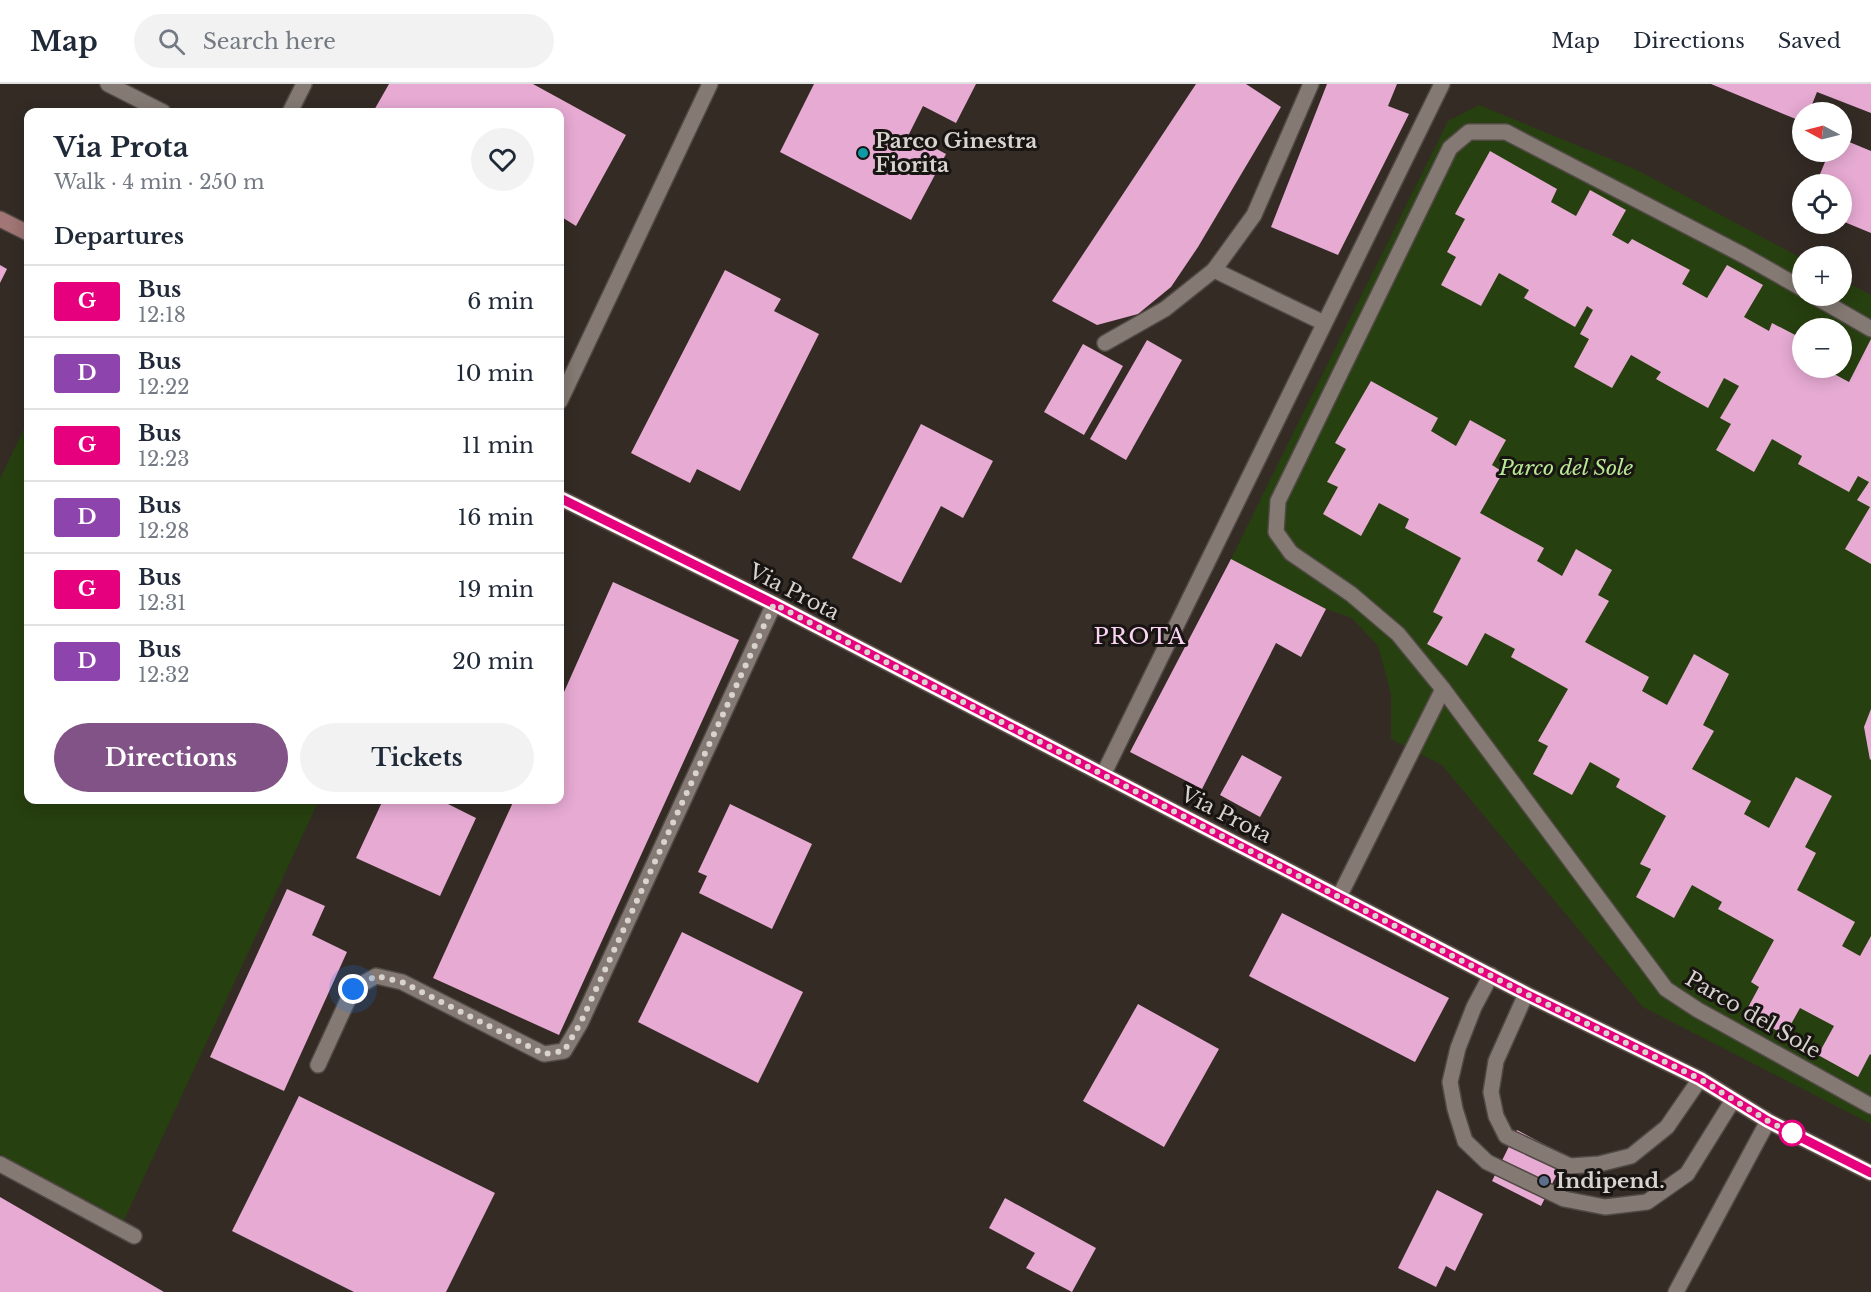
<!DOCTYPE html>
<html lang="en">
<head>
<meta charset="utf-8">
<style>
  body { margin:0; font-family:"Libre Baskerville",serif; background:#f2f2f3; color:#1f2937; height:100vh; display:flex; flex-direction:column; font-size:22px; white-space:nowrap }
  * { box-sizing:border-box; margin:0 }
  p { font-size:20px; color:#747a83 }
  .icon { flex:none; width:33px; height:33px; fill:none; stroke:currentColor; stroke-width:2; stroke-linecap:round; stroke-linejoin:round }
  .map { position:relative; flex:1; overflow:hidden }
  .drawer { position:absolute; left:24px; top:24px; width:540px; height:696px; display:flex; flex-direction:column; background:#fff; border-radius:12px; box-shadow:0 3px 15px #0003 }
  .drawer>* { flex:none }
  .badge { padding:0 12px; border-radius:4px; font-size:21px; line-height:39px }
  .needle { width:39px; rotate:277deg }
  .fabs { position:absolute; left:1792px; top:18px; display:grid; gap:12px }
  .fabs a { display:grid; place-items:center; width:60px; height:60px; border-radius:50%; background:#fff; box-shadow:0 3px 15px #0003; font-size:30px }
  .you { position:absolute; width:30px; height:30px; margin:-15px; border:4px solid #fff; border-radius:50%; background:#1a73e8; box-shadow:0 0 0 9px #1a73e833 }
  .map>.badge { position:absolute; translate:-50% -50%; box-shadow:0 0 0 3px #fff }
  h2 { padding:0 30px; font-size:22px; line-height:54px }
  .round { display:grid; place-items:center; flex:none; width:63px; height:63px; border-radius:32px; background:#f2f2f3 }
  .head { display:flex; align-items:center; justify-content:space-between; height:102px; padding:0 30px }
  h1 { font-size:28px; font-weight:700; line-height:45px }
  .action { display:flex; gap:12px; margin-top:auto; padding:12px 30px }
  .action a { flex:1; height:69px; border-radius:36px; background:#825386; color:#fff; font-size:24px; font-weight:700; line-height:69px; text-align:center }
  .action a+a { background:#f2f2f3; color:#1f2937 }
  ul { padding:0; list-style:none }
  li { display:flex; align-items:center; gap:18px; height:72px; padding:0 30px; border-top:2px solid #e0e1e3 }
  li div { flex:1 }
  li b { display:block; font-size:22px }
  li em { font-style:normal }
  li .badge { min-width:66px; font-weight:700; text-align:center }
  header { display:flex; align-items:center; gap:36px; box-sizing:border-box; height:84px; padding:0 30px; background:#fff; border-bottom:2px solid #e0e1e3 }
  header strong { font-size:28px }
  nav { display:flex; gap:33px; margin-inline-start:auto; font-size:21px }
  .search { width:420px; height:54px; background:#f2f2f3; display:flex; align-items:center; gap:15px; box-sizing:border-box; padding:0 21px; border-radius:33px; color:#747a83; font-size:22px }
  .map>svg:first-child { display:block }
</style>
</head>
<body>
<header>
<strong>Map</strong>
<div class="search"><svg class="icon" aria-label="search" viewBox="0 0 24 24"><circle cx="10" cy="10" r="6"/><path d="M15 15l6 6"/></svg>Search here</div>
<nav><a>Map</a><a>Directions</a><a>Saved</a></nav>
</header>
<div class="map">
<svg width="1871" height="1208" viewBox="0 0 1871 1208">
  <rect width="100%" height="100%" fill="#342b25"/>
  <g fill="#27400f" fill-rule="evenodd">
    <path d="M1479 21 1637 86 1803 175V212H1842V196L1871 211V1040L1643 923 1442 681 1391 655V610L1378 562 1352 534 1326 525 1231 475 1448 37ZM1803 244H1842V284H1803Z"/>
    <polygon points="28,336 28,716 319,716 124,1136 0,1070 0,395"/>
  </g>
  <g fill="#e7aad3">
    <polygon points="389,0 533,0 626,51 576,142 560,132 560,28 373,28"/>
    <polygon points="814,0 976,0 956,39 923,22 909,50 946,70 911,136 780,68"/>
    <polygon points="1196,0 1246,0 1281,23 1198,163 1171,203 1138,230 1097,241 1052,217"/>
    <polygon points="1327,0 1397,0 1388,22 1409,30 1338,171 1271,143"/>
    <polygon points="1711,0 1871,0 1871,29 1817,8 1809,28 1803,28 1803,38"/>
    <polygon points="1842,55 1871,67 1871,149 1842,137 1842,100 1816,100 1829,68 1842,68"/>
    <polygon points="1490,67 1557,105 1551,118 1576,132 1590,106 1626,126 1612,151 1628,160 1632,155 1690,186 1682,200 1707,214 1727,181 1763,201 1744,233 1769,247 1772,239 1803,255 1803,284 1823,284 1849,298 1871,255 1871,480 1845,465 1870,423 1857,416 1869,398 1858,392 1849,408 1798,380 1802,372 1772,355 1754,388 1716,366 1731,340 1720,334 1739,302 1724,294 1708,324 1656,295 1661,288 1631,271 1612,304 1574,283 1589,255 1580,250 1593,226 1587,222 1575,243 1524,214 1529,206 1499,189 1481,222 1441,201 1456,173 1447,168 1465,135 1455,130"/>
    <polygon points="0,181 7,185 0,199"/>
    <polygon points="725,186 781,215 774,227 819,250 740,407 697,385 690,399 631,369"/>
    <polygon points="1147,256 1182,276 1126,376 1090,355"/>
    <polygon points="1083,260 1123,282 1084,351 1044,328"/>
    <polygon points="1371,297 1438,334 1431,347 1456,362 1470,336 1506,356 1492,381 1503,388 1480,429 1544,464 1537,477 1562,492 1576,465 1612,486 1598,511 1609,517 1585,558 1649,593 1642,607 1667,621 1694,570 1729,590 1703,641 1714,647 1692,685 1751,717 1744,730 1769,744 1796,693 1832,712 1805,763 1816,769 1797,806 1855,838 1842,862 1860,872 1871,852 1871,971 1870,970 1858,993 1818,971 1834,942 1800,924 1785,951 1745,929 1759,903 1751,898 1774,856 1718,825 1722,818 1692,801 1674,834 1636,813 1651,785 1640,780 1666,732 1616,703 1620,695 1590,678 1572,711 1533,690 1548,662 1538,657 1568,605 1511,573 1515,565 1485,549 1467,582 1427,560 1443,533 1433,528 1461,474 1405,444 1409,435 1379,419 1361,452 1323,430 1338,403 1327,398 1346,365 1335,359"/>
    <polygon points="921,340 993,377 963,434 941,422 901,499 852,474"/>
    <polygon points="1231,475 1326,525 1301,573 1276,559 1202,705 1130,668"/>
    <polygon points="613,498 739,556 559,951 433,894 514,716 560,716 560,617"/>
    <polygon points="1871,625 1871,675 1870,676 1864,643"/>
    <polygon points="1242,671 1282,693 1260,733 1220,711"/>
    <polygon points="383,716 450,716 448,720 476,734 440,812 356,774"/>
    <polygon points="730,720 812,760 772,845 699,809 707,792 698,788"/>
    <polygon points="287,805 325,822 312,851 347,868 284,1007 210,973"/>
    <polygon points="1282,829 1449,914 1415,978 1249,892"/>
    <polygon points="682,848 803,908 758,999 638,938"/>
    <polygon points="1138,920 1219,965 1164,1063 1083,1017"/>
    <polygon points="299,1012 495,1109 446,1208 354,1208 232,1147"/>
    <polygon points="1517,1046 1566,1072 1541,1122 1492,1097"/>
    <polygon points="1437,1106 1483,1130 1455,1187 1446,1182 1436,1203 1398,1184"/>
    <polygon points="0,1113 164,1208 0,1208"/>
    <polygon points="1005,1114 1096,1164 1072,1208 1026,1184 1035,1169 989,1144"/>
  </g>
  <g fill="none" stroke-linecap="round" stroke-linejoin="round">
    <g stroke="#504944" stroke-width="18">
      <g id="lane">
        <polyline points="108,0 163,28"/>
        <polyline points="290,28 304,0"/>
        <polyline points="1214,186 1324,239"/>
        <polyline points="1803,205 1743,171 1506,48 1469,48 1450,64 1278,417 1276,448 1291,469 1351,510 1398,550 1443,605 1666,905 1698,926 1871,1022"/>
        <polyline points="1814,212 1871,245"/>
        <polyline points="1105,259 1165,225 1214,186 1254,131 1311,0"/>
        <polyline points="1103,691 1442,0"/>
        <polyline points="1339,813 1443,605"/>
        <polyline points="1491,891 1474,923 1458,964 1450,998 1455,1025 1465,1057 1487,1078 1564,1115 1605,1123 1647,1118 1687,1090 1733,1016"/>
        <polyline points="1526,910 1496,977 1491,1008 1496,1032 1506,1052 1570,1082 1599,1080 1631,1072 1667,1043 1700,995"/>
        <polyline points="318,981 353,905 376,892 402,898 544,970 564,967 580,940 774,520"/>
        <polyline points="0,1080 134,1152"/>
        <polyline points="1676,1208 1768,1037"/>
      </g>
    </g>
    <g stroke="#504944" stroke-width="18">
      <polyline id="street" points="560,317 710,0"/>
    </g>
    <g stroke="#504944" stroke-width="18">
      <g id="secondary">
        <polyline points="0,135 28,149"/>
        <polyline points="560,414 774,520 1526,910 1700,995 1768,1037 1871,1089"/>
      </g>
    </g>
    <use href="#lane" stroke="#847a73" stroke-width="15"/>
    <use href="#street" stroke="#847a73" stroke-width="15"/>
    <use href="#secondary" stroke="#a17675" stroke-width="15"/>
  </g>
  <g fill="none" stroke-linecap="round" stroke-linejoin="round">
    <g stroke="#fff" stroke-width="14">
      <polyline id="line" points="560,414 774,520 1526,910 1700,995 1768,1037 1871,1089"/>
    </g>
    <use href="#line" stroke="#e6007e" stroke-width="9"/>
    <polyline stroke="#d9d3cf" stroke-width="6" stroke-dasharray="0 10.8" points="353,905 376,892 402,898 544,970 564,967 580,940 774,520 1526,910 1700,995 1768,1037 1792,1049"/>
  </g>
  <circle fill="#0f9aa8" stroke="#181412" stroke-width="2" cx="863" cy="69" r="6"/>
  <circle fill="#fff" stroke="#e6007e" stroke-width="3" cx="1792" cy="1049" r="12"/>
  <circle fill="#5c6f8a" stroke="#181412" stroke-width="2" cx="1544" cy="1097" r="6"/>
  <g text-anchor="middle" dominant-baseline="central" stroke-width="6" stroke-linejoin="round" paint-order="stroke">
    <g font-size="21" font-weight="bold" fill="#d9d3cf" stroke="#181412" text-anchor="start">
      <text x="875" y="57">Parco Ginestra<tspan x="875" dy="24">Fiorita</tspan></text>
      <text x="1556" y="1097">Indipend.</text>
    </g>
    <g font-size="21" font-style="italic" fill="#b9e996" stroke="#181412">
      <text x="1566" y="384">Parco del Sole</text>
    </g>
    <g font-size="21" fill="#d9d3cf" stroke="#181412">
      <text transform="translate(794 508) rotate(27)">Via Prota</text>
      <text transform="translate(1226 731) rotate(27)">Via Prota</text>
      <text transform="translate(1753 931) rotate(30)">Parco del Sole</text>
    </g>
    <g font-size="22" letter-spacing="1.5" fill="#fbd4f3" stroke="#181412">
      <text x="1140" y="552">PROTA</text>
    </g>
  </g>
</svg>
<div class="fabs">
<a><svg class="needle" viewBox="-14 -14 28 28"><path d="M0-13l5 13h-10z" fill="#e53935"/><path d="M0 13l5-13h-10z" fill="#747a83"/></svg></a>
<a><svg class="icon" aria-label="locate" viewBox="0 0 24 24"><circle cx="12" cy="12" r="6"/><path d="M12 2v4M12 18v4M2 12h4M18 12h4"/></svg></a>
<a>+</a>
<a>−</a>
</div>
<div class="you" style="left:353px;top:905px"></div>
<section class="drawer">
<div class="head"><div><h1>Via Prota</h1><p>Walk · 4 min · 250 m</p></div><a class="round"><svg class="icon" aria-label="heart" viewBox="0 0 24 24"><path d="M12 20l-8-8c-3-5 5-10 8-4 3-6 11-1 8 4z"/></svg></a></div>
<h2>Departures</h2>
<ul>
<li><span class="badge" style="background:#e6007e;color:#fff">G</span><div><b>Bus</b><p>12:18</p></div><em>6 min</em></li>
<li><span class="badge" style="background:#8e44ad;color:#fff">D</span><div><b>Bus</b><p>12:22</p></div><em>10 min</em></li>
<li><span class="badge" style="background:#e6007e;color:#fff">G</span><div><b>Bus</b><p>12:23</p></div><em>11 min</em></li>
<li><span class="badge" style="background:#8e44ad;color:#fff">D</span><div><b>Bus</b><p>12:28</p></div><em>16 min</em></li>
<li><span class="badge" style="background:#e6007e;color:#fff">G</span><div><b>Bus</b><p>12:31</p></div><em>19 min</em></li>
<li><span class="badge" style="background:#8e44ad;color:#fff">D</span><div><b>Bus</b><p>12:32</p></div><em>20 min</em></li>
</ul>
<div class="action"><a>Directions</a><a>Tickets</a></div>
</section>
</div>
</body>
</html>
